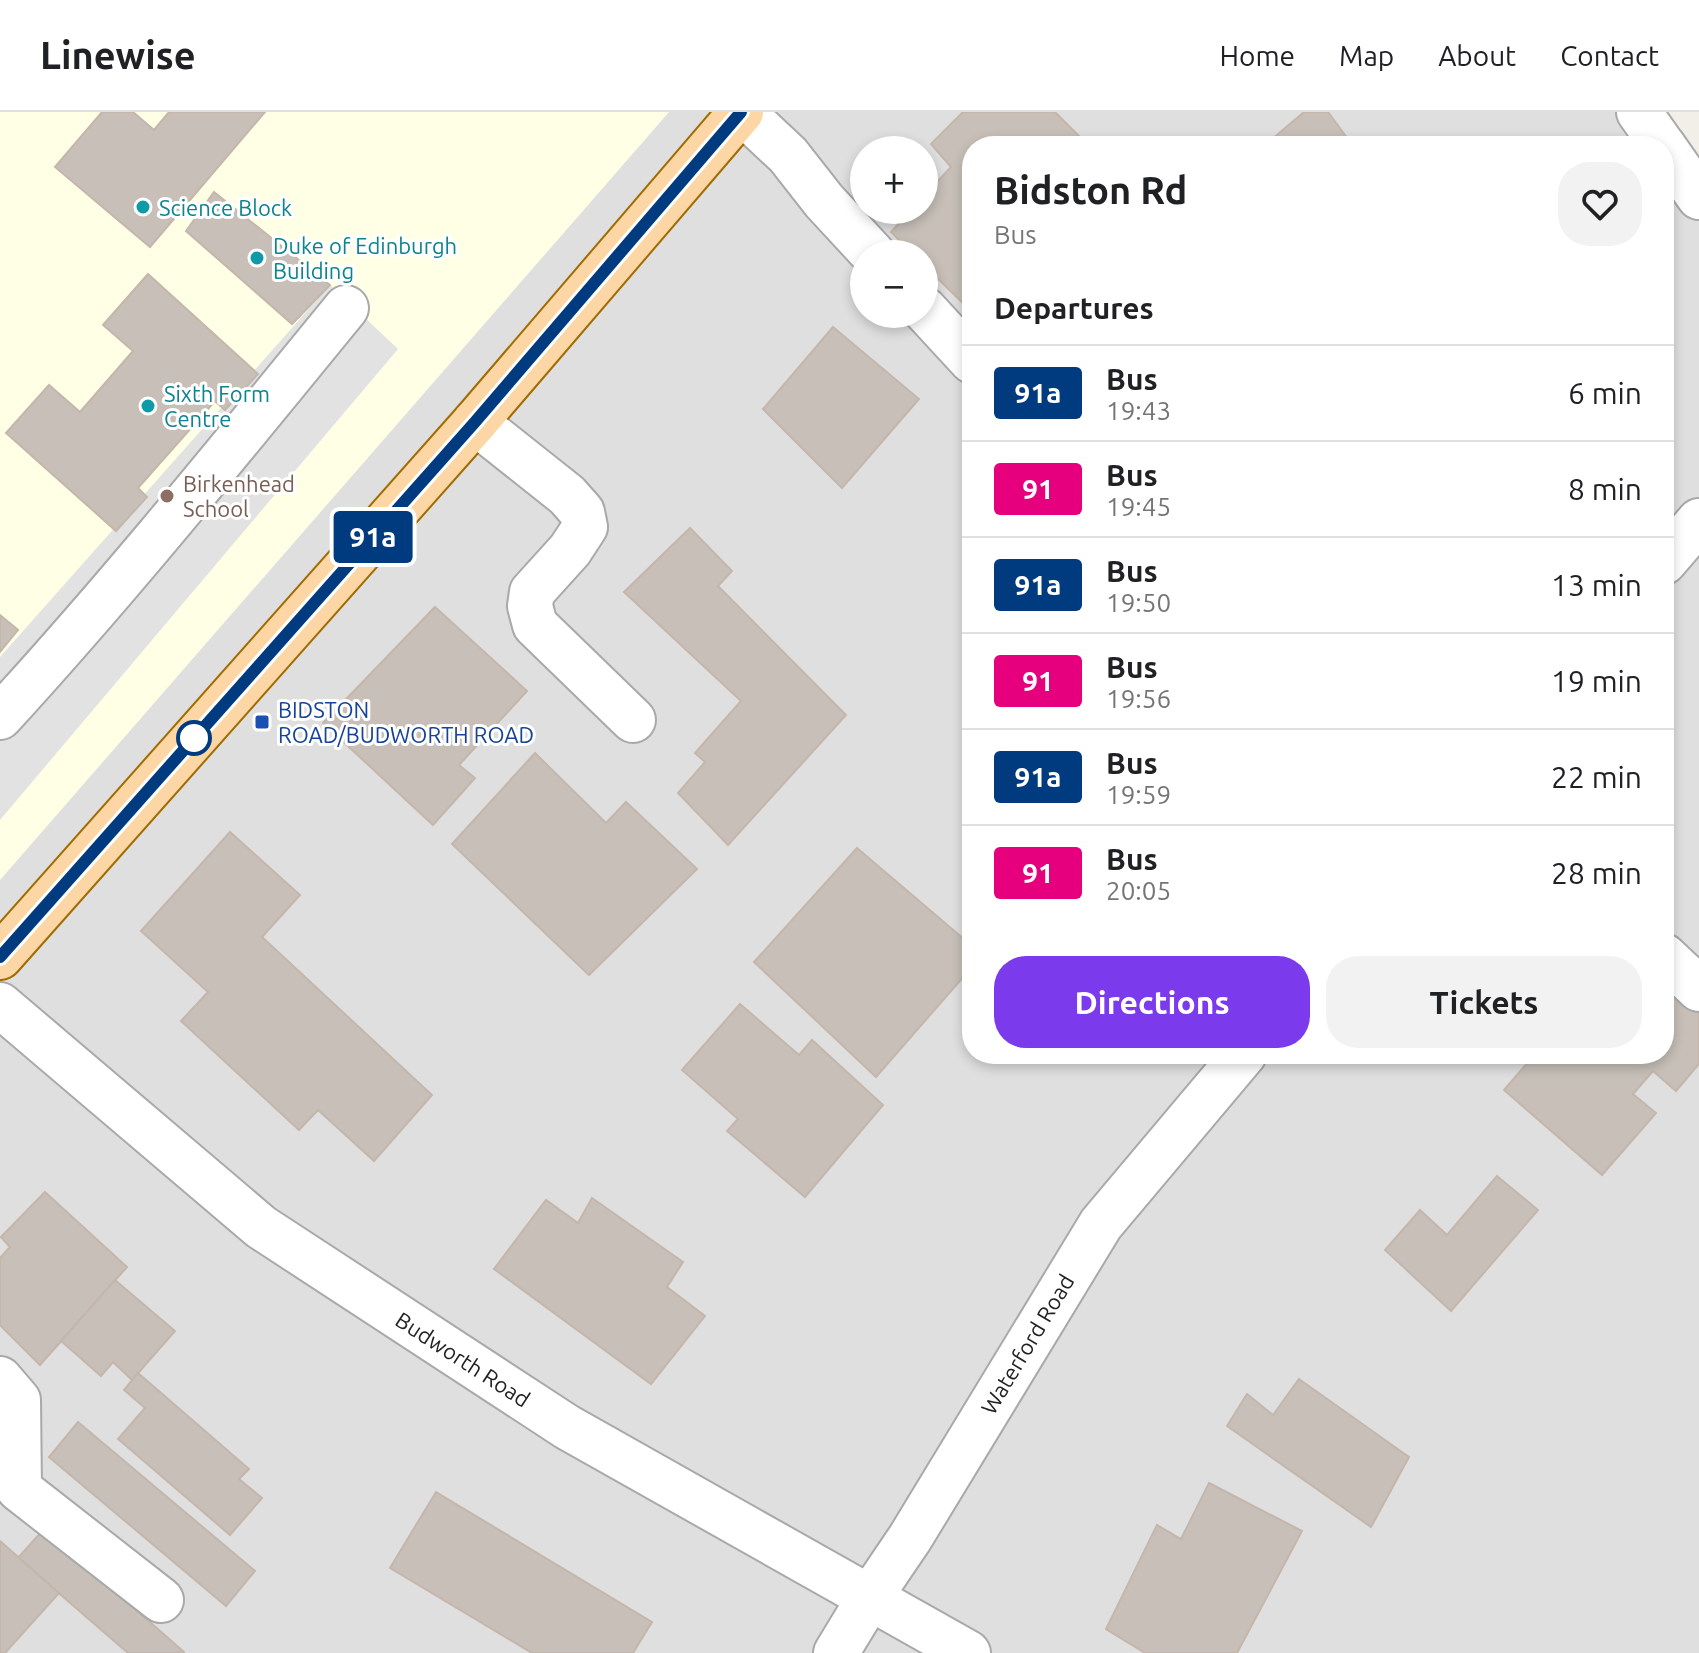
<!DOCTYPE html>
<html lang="en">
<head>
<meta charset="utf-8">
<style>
  body { margin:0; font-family:Ubuntu,sans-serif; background:#f2f2f2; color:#202124; height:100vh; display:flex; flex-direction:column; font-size:30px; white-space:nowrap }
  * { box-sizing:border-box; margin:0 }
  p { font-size:26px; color:#757577 }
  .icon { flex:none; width:44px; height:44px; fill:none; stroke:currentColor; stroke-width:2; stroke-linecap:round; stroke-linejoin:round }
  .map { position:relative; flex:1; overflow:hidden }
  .side { position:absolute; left:962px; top:24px; width:712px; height:928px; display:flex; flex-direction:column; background:#fff; border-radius:32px; box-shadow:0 4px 12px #0003 }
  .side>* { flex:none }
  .badge { padding:0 16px; border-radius:6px; font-size:28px; line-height:52px }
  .tools { position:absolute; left:850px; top:24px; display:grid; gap:16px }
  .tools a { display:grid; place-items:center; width:88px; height:88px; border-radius:50%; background:#fff; box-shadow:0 4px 12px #0003; font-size:40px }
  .map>.badge { position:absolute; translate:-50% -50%; box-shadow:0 0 0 4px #fff }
  h2 { padding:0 32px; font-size:30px; line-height:72px }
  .round { display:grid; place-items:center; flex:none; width:84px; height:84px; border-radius:32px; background:#f2f2f2 }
  .head { display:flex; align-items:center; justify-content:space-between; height:136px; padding:0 32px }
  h1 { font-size:38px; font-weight:600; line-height:60px }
  .primary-button { display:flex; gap:16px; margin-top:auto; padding:16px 32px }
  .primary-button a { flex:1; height:92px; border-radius:32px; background:#7c3aed; color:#fff; font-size:32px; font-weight:600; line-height:92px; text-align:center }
  .primary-button a+a { background:#f2f2f2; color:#202124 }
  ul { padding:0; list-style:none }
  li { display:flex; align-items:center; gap:24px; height:96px; padding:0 32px; border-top:2px solid #e0e0e0 }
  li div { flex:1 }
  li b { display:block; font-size:30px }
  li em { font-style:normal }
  li .badge { min-width:88px; font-weight:700; text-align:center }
  header { display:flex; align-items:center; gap:48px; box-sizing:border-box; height:112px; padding:0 40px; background:#fff; border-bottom:2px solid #e0e0e0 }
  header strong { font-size:38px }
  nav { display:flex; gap:44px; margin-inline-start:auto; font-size:28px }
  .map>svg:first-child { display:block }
</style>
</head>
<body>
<header>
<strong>Linewise</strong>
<nav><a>Home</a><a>Map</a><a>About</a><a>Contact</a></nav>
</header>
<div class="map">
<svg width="1699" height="1541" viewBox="0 0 1699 1541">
  <rect width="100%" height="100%" fill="#f2efe9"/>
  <path fill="#e0dfdf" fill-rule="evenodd" d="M0 0H1640L1699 69V1541H0ZM972 34H1664V942H972ZM864 38H924V98H864ZM864 142H924V202H864Z"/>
  <polygon fill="#ffffe5" points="0,0 669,0 0,768"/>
  <polygon fill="#e2e2e2" points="330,173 398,237 0,708 0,545"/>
  <g fill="#c7bfb8" stroke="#c4b6ab" stroke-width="2">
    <polygon points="102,0 133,0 154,18 169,0 265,0 150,135 55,55"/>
    <polygon points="963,0 1055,0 1089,34 972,34 972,200 924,153 924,142 913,142 891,120 911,98 924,98 924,84 951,55 931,32"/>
    <polygon points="1304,0 1328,0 1353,34 1264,34"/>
    <polygon points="214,80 330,173 292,212 186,119"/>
    <polygon points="148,162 258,262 225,298 215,289 138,376 147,385 116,419 6,321 49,273 80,300 133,239 103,213"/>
    <polygon points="833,215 919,287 842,376 763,297"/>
    <polygon points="690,416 732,459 718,474 846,603 728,733 678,681 705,650 695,641 741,589 624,480"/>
    <polygon points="435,495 527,579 459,653 475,666 433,713 323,611"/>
    <polygon points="0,503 18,518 0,540"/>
    <polygon points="535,641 606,711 626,690 697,757 589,863 452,732"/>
    <polygon points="230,720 300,783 262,825 432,983 374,1049 318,998 299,1018 181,909 208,880 141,819"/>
    <polygon points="857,736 972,834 972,855 876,965 754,850"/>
    <polygon points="1664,859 1699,889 1699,952 1676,979 1653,959 1633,982 1656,1001 1602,1063 1504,978 1535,942 1664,942"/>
    <polygon points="740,892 799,943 812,928 883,993 805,1085 727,1019 738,1007 682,958"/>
    <polygon points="1497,1064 1538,1098 1451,1199 1385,1138 1420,1098 1447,1123"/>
    <polygon points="45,1080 127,1155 40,1253 0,1213 0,1146 10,1135 1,1125"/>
    <polygon points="592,1086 683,1150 667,1175 705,1204 651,1272 494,1157 546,1088 578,1111"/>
    <polygon points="115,1168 175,1219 132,1268 113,1250 101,1264 61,1229"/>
    <polygon points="138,1261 249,1357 239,1367 262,1386 230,1423 118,1327 145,1296 124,1278"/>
    <polygon points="1299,1267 1409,1345 1371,1415 1227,1314 1247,1282 1273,1303"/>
    <polygon points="78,1310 255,1459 226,1494 49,1345"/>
    <polygon points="1209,1371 1302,1419 1237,1541 1145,1541 1106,1517 1157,1413 1181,1427"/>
    <polygon points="436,1380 652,1510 633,1541 532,1541 390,1456"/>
    <polygon points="44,1417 184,1540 183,1541 128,1541 18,1446"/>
    <polygon points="0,1429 59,1481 5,1541 0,1541"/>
  </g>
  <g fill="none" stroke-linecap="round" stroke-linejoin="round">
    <g stroke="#a9a9a9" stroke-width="48">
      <g id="minor">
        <polyline points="742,0 788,43 824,89 873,142"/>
        <polyline points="1639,0 1663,34"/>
        <polyline points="1664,35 1699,85"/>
        <polyline points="924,197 972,249"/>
        <polyline points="475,310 567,383 582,400 585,415 570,438 532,480 530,494 535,513 633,608"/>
        <polyline points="1664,450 1699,409"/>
        <path d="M0 605C121 473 233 334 346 196"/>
        <polyline points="1664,844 1699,877"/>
        <polyline points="0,893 261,1115 567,1315 968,1541"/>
        <polyline points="0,1267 18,1288 19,1377 161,1488"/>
        <polyline points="836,1541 870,1485 910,1426 1101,1112 1244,942"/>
      </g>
    </g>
    <g stroke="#a06b00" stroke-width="48">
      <polyline id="major" points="0,845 475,310 741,0"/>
    </g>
    <use href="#minor" stroke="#fff" stroke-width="44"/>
    <use href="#major" stroke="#fcd6a4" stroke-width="44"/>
  </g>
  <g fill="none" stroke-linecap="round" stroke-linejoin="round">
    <g stroke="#fff" stroke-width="18">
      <polyline id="line" points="0,845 475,310 741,0"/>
    </g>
    <use href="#line" stroke="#003b80" stroke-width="12"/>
  </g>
  <g fill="#0f9aa8" stroke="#fff" stroke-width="3">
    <circle cx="143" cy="95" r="8"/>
    <circle cx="257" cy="146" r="8"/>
    <circle cx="148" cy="294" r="8"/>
  </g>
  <circle fill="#8d6e63" stroke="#fff" stroke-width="3" cx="167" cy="384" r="8"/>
  <rect fill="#1a4fb4" stroke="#fff" stroke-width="3" x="254" y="602" width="16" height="16" rx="4"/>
  <circle fill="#fff" stroke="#003b80" stroke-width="4" cx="194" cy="626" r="16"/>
  <g text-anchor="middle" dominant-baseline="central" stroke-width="6" stroke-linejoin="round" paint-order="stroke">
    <g font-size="22" fill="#0d838f" stroke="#fff" text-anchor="start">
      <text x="159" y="95">Science Block</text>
      <text x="273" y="133">Duke of Edinburgh<tspan x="273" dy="25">Building</tspan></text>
      <text x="164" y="281">Sixth Form<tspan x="164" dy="25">Centre</tspan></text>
    </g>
    <g font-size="22" fill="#785e54" stroke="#fff" text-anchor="start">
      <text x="183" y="371">Birkenhead<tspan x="183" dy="25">School</tspan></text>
    </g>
    <g font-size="22" fill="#164399" stroke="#fff" text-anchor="start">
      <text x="278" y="597">BIDSTON<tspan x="278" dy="25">ROAD/BUDWORTH ROAD</tspan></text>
    </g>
    <g font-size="22" fill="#222" stroke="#fff">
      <text transform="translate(1027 1232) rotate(-59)">Waterford Road</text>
      <text transform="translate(463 1247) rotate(33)">Budworth Road</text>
    </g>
  </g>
</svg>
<div class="tools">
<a>+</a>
<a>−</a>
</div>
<b class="badge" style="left:373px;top:425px;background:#003b80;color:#fff">91a</b>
<section class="side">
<div class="head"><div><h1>Bidston Rd</h1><p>Bus</p></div><a class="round"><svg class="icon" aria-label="heart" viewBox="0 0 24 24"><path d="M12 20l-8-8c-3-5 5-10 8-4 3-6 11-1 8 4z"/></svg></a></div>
<h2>Departures</h2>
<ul>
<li><span class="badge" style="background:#003b80;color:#fff">91a</span><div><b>Bus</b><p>19:43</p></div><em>6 min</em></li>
<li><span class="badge" style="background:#e6007e;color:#fff">91</span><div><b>Bus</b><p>19:45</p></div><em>8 min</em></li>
<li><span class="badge" style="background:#003b80;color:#fff">91a</span><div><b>Bus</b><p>19:50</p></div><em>13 min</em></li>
<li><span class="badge" style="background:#e6007e;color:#fff">91</span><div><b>Bus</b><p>19:56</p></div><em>19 min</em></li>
<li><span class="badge" style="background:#003b80;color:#fff">91a</span><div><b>Bus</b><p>19:59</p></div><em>22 min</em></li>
<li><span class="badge" style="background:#e6007e;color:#fff">91</span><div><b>Bus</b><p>20:05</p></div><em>28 min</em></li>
</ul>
<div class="primary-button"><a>Directions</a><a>Tickets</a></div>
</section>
</div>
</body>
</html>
